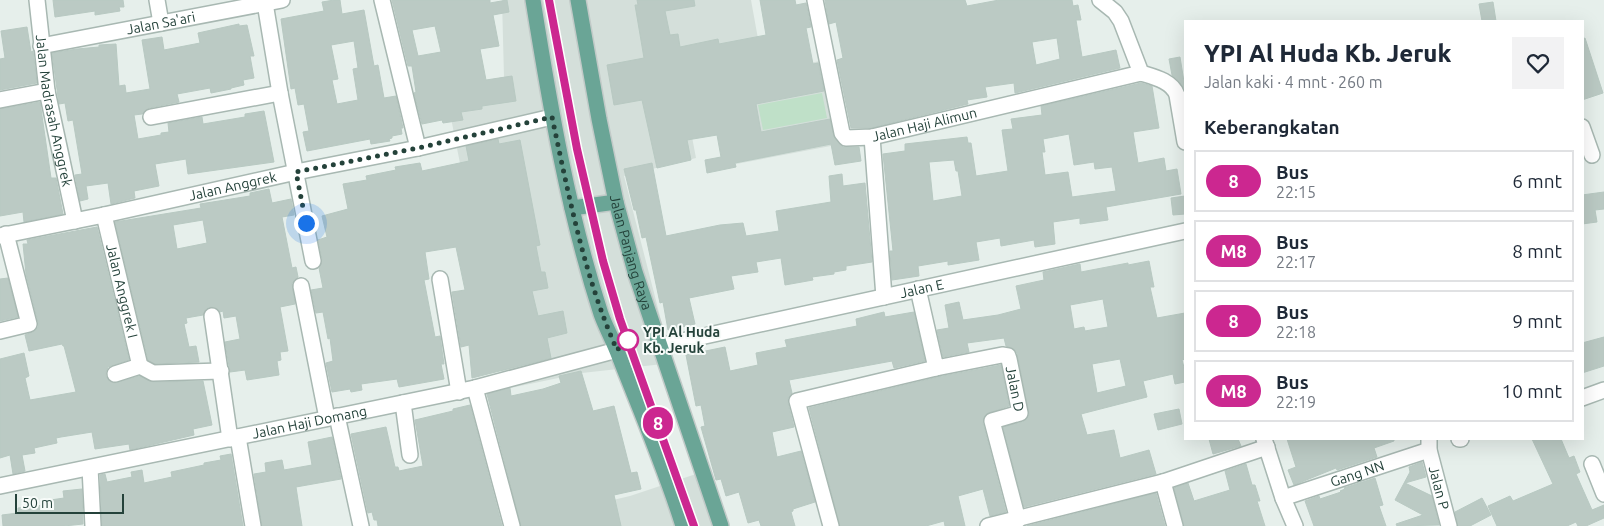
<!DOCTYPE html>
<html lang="id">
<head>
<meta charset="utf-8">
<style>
  body { margin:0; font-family:Ubuntu,sans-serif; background:#f2f2f3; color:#1f2937; height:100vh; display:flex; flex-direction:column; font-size:19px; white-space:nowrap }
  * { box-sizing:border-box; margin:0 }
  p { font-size:16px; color:#747a83 }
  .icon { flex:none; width:28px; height:28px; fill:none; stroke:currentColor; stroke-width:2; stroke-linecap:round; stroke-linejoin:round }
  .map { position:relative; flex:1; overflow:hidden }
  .side { position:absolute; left:1184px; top:20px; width:400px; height:420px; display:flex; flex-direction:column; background:#fff; border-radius:0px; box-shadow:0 5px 20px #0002 }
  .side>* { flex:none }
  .badge { padding:0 10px; border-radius:16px; font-size:18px; line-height:32px }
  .scale { position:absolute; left:15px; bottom:12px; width:109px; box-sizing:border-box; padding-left:5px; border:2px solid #24423a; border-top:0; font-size:14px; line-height:18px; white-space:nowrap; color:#24423a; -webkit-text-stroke:4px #f7fbf9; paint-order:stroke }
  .you { position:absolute; width:25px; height:25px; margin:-12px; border:4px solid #fff; border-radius:50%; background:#1a73e8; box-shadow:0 0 0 8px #1a73e833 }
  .map>.badge { position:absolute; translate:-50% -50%; box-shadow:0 0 0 2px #fff }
  h2 { padding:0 20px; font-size:19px; line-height:45px }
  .round { display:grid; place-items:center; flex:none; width:52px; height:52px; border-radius:0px; background:#f2f2f3 }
  .headline { display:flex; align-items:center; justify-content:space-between; height:85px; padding:0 20px }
  h1 { font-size:24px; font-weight:800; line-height:38px }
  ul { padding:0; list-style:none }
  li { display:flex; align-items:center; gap:15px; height:62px; margin:0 10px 8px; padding:0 10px; border:2px solid #e0e1e3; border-radius:0px }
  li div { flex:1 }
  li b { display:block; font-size:19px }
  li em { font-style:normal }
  li .badge { min-width:55px; font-weight:700; text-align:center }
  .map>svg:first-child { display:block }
</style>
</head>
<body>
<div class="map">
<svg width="1604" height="526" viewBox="0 0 1604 526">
  <rect width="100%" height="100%" fill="#e6efeb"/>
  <g fill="#d4dfda">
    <polygon points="502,0 751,0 764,72 825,60 841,144 736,164 723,93 685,100 696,158 624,176 672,363 582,373 505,389 445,88 504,77"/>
    <polygon points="711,469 727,526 542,526 541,517 630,496"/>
  </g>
  <polygon fill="#bfe0c8" points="822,93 827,118 763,130 758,105"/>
  <g fill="#bbcac4" stroke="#b8c9c2" fill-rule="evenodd">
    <polygon points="53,0 123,0 124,7 119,7 120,11 95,15 95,11 55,17"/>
    <path d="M334 0H340L342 14 364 10 374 66 378 65 384 98 396 96 403 128H401L402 134 392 136V138L389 139 390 141 371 144 370 139 307 151 303 132 309 131 304 104 298 105 295 88 291 89 281 19 324 11 322 2ZM354 41 358 68 353 69 358 100 337 104 332 80 338 79 331 45Z"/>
    <path d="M392 0H490V3L507 0 509 12 493 15 499 46 480 49 486 80 512 76 516 101 482 106V109L461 112 463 120 443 123 442 120 422 124 414 93 416 92 412 66H408ZM435 26 441 52 418 56 412 30Z"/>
    <polygon points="637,0 694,0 695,6 665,11 670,35 678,34 680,47 718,39 719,44 766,35 760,0 795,0 796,5 806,3 811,27 806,28 813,64 818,63 824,91 756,104 761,132 830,119 835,139 843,147 859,147 861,161 835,165 831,144 735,163 736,167 707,173 705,160 721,157 717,135 687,140 691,160 657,168 642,100 614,105 607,65 644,58 635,5 638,5"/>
    <path d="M825 0H965L967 6 999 0H1072L1073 6 1078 5 1081 20H1076L1082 57 1116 50 1120 68 1015 93 1014 83 985 87 987 97 967 100 968 104 871 128H851L837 60 843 58 836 22 829 24ZM1057 38 1060 59 1036 65 1032 42Z"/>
    <polygon points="1493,2 1496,21 1482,21 1479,4"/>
    <polygon points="239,24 239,26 247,25 254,56 250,56 254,78 243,80 244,85 231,88 231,89 211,93 210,88 177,94 179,102 149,108 142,114 134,115 138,139 161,135 161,133 169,132 168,123 202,117 203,124 245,117 245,114 264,111 274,162 188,174 186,159 155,164 159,186 134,191 135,198 111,204 108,183 86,186 88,199 80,201 75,175 82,174 73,120 68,121 65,103 59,104 52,53 77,49 99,47 99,45 116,44 119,86 125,85 126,93 150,89 142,40 162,37 164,50 200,43 198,33"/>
    <polygon points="27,27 31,52 33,51 37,83 0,90 0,59 5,58 1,31"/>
    <polygon points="1585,38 1603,93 1582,100 1582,39"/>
    <polygon points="1180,57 1185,88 1185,90 1178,80 1172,75 1169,59"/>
    <path d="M1141 83 1152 86 1159 128 1133 132 1138 163 1164 158 1166 171 1177 169 1181 194 1106 207 1108 220 1080 224V218L1053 222 1055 244 1035 247 1034 240 1001 246 1000 238 976 242 979 260 948 265V261L918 266 919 276 892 280 890 251H893L883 154 905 151V144L967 137 968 143H971L976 176 1008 171 1002 130 1013 129 1011 119 1042 115 1041 106ZM1069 134 1074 165 1094 162 1095 169 1112 167 1116 191 1072 197 1068 172 1045 175 1042 152H1045L1043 139ZM954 160 956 171H958L962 196 933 201 929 162Z"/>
    <polygon points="40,102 51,178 56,178 63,214 24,222 23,212 0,216 0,109"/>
    <polygon points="498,139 499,144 520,140 540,245 536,246 541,272 545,272 548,288 532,291 538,316 563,311 567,333 547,338 551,358 472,378 469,345 461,347 452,292 465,290 456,247 425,252 429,279 424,280 435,337 440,336 444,364 441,364 444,379 399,387 397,379 361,384 362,390 351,392 350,389 332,392 326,363 333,361 330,338 328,339 323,312 316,313 311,290 323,288 319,268 322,259 318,240 327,237 322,216 348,209 343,184 367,180 366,176 396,170 395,167 420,163 422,171 469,161 466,146"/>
    <polygon points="652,163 666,236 720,225 743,223 746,236 779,231 776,211 831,202 829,176 842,174 843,186 865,183 872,262 846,266 846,270 834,272 834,274 812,277 813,280 785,285 781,258 756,262 758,272 731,276 734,289 689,298 695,324 668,330 663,302 660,303 646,237 642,238 636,210 634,210 624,169"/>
    <path d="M269 189 272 203 291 199 294 215 282 217 292 268 296 267 298 277 292 283 295 304 280 307 288 351 280 352 281 360 277 361 279 375 247 380 245 370 230 372 225 342 240 339 236 316 224 318 223 311 220 312 216 308 211 307 206 309 203 315 186 318 187 323 184 324 189 347 196 346 199 362 155 364 148 360 115 222 201 208 200 204 250 196V193ZM203 220 207 243 177 249 173 225Z"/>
    <polygon points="1604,192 1604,209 1595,210 1597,222 1582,224 1582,195"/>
    <polygon points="1185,196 1185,214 1173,215 1171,198"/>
    <polygon points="97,227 129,360 108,367 106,372 106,377 114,383 139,376 153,382 203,381 212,425 193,429 194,435 130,450 129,444 95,449 92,432 61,437 56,438 57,443 34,448 35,453 22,455 25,471 13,474 10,455 0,458 0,359 24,353 29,376 25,378 30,400 76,392 64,346 63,346 62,344 29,351 25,335 35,331 38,327 38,322 26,274 23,244 28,244 27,240"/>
    <path d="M1149 261 1154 287H1150L1157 318 1185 313V359L1182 360 1185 371V382L1175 384 1173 374 1143 381 1147 397 1081 414 1087 435 1114 430 1120 458 1149 450 1156 474 1024 507 1003 427 1023 422 1029 415 1017 353 1014 349 1006 346 1004 338 967 343 969 352 943 357 937 330 949 328 945 305 959 302 963 320 998 315 1021 309 1016 286 1044 280 1043 272 1080 264 1081 272 1128 263V265ZM1103 299 1108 327 1085 331 1084 327 1074 329 1070 305ZM1120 359 1126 386 1097 393 1092 364Z"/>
    <polygon points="8,278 18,317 0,321 0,279"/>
    <polygon points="884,312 885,317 914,312 925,361 894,368 892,361 789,380 792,393 788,398 788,403 794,427 772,432 777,457 801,451 815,502 793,509 793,511 791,512 795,526 761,526 759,520 748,523 739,492 726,496 721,479 716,480 701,427 705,426 701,405 696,406 686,355 725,347 730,371 758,365 756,353 787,347 785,340 857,326 856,319"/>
    <polygon points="1604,337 1604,366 1582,373 1582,343"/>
    <polygon points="1001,365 1009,406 986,414 983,423 1006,512 990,516 983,489 958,496 965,526 945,526 944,521 926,526 840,526 809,408 938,377"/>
    <polygon points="581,371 593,411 614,406 631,473 637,472 641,489 614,495 621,526 521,526 487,394 510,388 511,396 543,389 561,383 559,376"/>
    <polygon points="470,405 502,526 378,526 377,520 374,520 372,512 368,513 351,434 386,427 395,467 398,467 399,471 423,466 415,420 453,411 453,409"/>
    <polygon points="1179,409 1182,424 1158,430 1154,414"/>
    <polygon points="332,437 341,479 296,487 302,526 262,526 254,474 266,472 265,463 282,460 284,470 312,465 308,442"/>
    <polygon points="1209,439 1238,439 1241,446 1213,454"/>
    <polygon points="1287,439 1394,439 1394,441 1374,448 1377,457 1337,470 1336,468 1294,485 1288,470 1296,467"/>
    <polygon points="1532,439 1561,439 1569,458 1574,456 1580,472 1576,474 1592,510 1604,505 1604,518 1586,526 1578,526 1576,522 1567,526 1497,526 1488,506 1510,496 1513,501 1553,484"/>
    <polygon points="231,454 243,526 102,526 100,475 105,474 107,482 132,477 131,472 142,470 144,483 172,477 171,472 204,465 204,463 221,460 220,456"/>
    <polygon points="1422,462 1426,477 1405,483 1432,496 1439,525 1397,526 1396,524 1423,515 1395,500 1410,472 1409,467"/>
    <polygon points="1246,464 1252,485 1255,485 1260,501 1257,501 1265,526 1184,526 1174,488 1188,483 1194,501 1230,490 1225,471"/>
    <polygon points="1375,478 1383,505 1379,506 1386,526 1314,526 1305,501 1319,496 1320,499 1341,492 1340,491 1345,489 1344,488"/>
    <polygon points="82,489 83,524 64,526 3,526 2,515 18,513 18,508 44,505 44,501 64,498 63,491"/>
    <polygon points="1156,493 1165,526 1027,526"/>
    <polygon points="1482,498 1491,515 1470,526 1458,526 1455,512"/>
  </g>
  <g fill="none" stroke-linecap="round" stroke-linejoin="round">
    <g stroke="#a8b8b2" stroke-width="18">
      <g id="minor">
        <path id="s1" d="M37 0 47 91 75 221"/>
        <polyline points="157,0 161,23"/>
        <polyline points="382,0 418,148"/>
        <path id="s2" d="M815 0 842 133 846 138 872 137 1141 73"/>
        <path d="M1100 0 1115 12 1121 21 1141 73C1154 77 1172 81 1177 95L1185 142"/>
        <polyline points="265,3 280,93 313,261"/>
        <path id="s3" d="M41 46 282 0"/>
        <polyline points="0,100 47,91"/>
        <polyline points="151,117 280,93"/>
        <polyline points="1582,127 1592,155"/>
        <polyline points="872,137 884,297"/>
        <path id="s4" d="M104 215 140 366"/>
        <path id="s5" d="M0 236 104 215 296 172 418 148 552 117"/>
        <polyline points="440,279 459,392"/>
        <polyline points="301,286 327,418"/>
        <path id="s6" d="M918 289 936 368 1002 355 1008 356 1009 359 1020 413 992 421 1018 520"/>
        <polyline points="212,316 230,439"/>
        <polyline points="0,331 29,324 6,234"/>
        <path id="s7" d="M659 346 1185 231"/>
        <polyline points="115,374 140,366 153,373 221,371"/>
        <polyline points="475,388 512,526"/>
        <polyline points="1582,398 1604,390"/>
        <polyline points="403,403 410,455"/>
        <polyline points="337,416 361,526"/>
        <polyline points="238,437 253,526"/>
        <polyline points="1264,439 1283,498 1295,526"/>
        <path id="s8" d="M1429 439V450L1449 526"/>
        <polyline points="1459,439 1461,439"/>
        <polyline points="1592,464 1604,494"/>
        <polyline points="90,468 93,526"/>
        <polyline points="1163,482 1175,526"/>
        <path id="s9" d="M0 486 475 388 617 350"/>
        <path id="s10" d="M1283 498 1429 450"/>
        <polyline points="831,526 797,401 936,368"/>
        <polyline points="988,526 1163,482 1267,447"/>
      </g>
    </g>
    <g stroke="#c2cac8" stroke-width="18">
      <g id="major">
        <path d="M533 0C550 106 568 212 601 314 606 328 614 342 619 356 641 412 665 468 683 526"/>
        <path id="s11" d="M578 0 599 119 616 202 635 272 721 526"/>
        <polyline points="572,208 616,202"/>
      </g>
    </g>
    <use href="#minor" stroke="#fff" stroke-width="15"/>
    <use href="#major" stroke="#6aa596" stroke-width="15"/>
  </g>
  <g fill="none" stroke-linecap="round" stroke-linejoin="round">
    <g stroke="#fff" stroke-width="11">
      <polyline id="line" points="549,0 577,149 603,261 620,319 694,526"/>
    </g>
    <use href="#line" stroke="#cc2790" stroke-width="8"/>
    <path stroke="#24423a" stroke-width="5" stroke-dasharray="0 9" d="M306 223 296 172 418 148 552 117C569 196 584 276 617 350L628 340"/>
  </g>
  <circle fill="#fff" stroke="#cc2790" stroke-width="2.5" cx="628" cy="340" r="10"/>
  <g text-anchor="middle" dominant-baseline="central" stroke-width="4" stroke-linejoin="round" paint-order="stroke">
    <g font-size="14" fill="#24423a" stroke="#f7fbf9">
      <text stroke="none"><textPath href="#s3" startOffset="122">Jalan Sa'ari</textPath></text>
      <text stroke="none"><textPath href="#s1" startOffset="112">Jalan Madrasah Anggrek</textPath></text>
      <text stroke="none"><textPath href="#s2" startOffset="222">Jalan Haji Alimun</textPath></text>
      <text stroke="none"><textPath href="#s5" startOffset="238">Jalan Anggrek</textPath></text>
      <text stroke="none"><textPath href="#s11" startOffset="258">Jalan Panjang Raya</textPath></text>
      <text stroke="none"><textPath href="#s7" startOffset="269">Jalan E</textPath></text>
      <text stroke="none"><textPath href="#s4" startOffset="78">Jalan Anggrek I</textPath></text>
      <text stroke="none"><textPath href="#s6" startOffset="188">Jalan D</textPath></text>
      <text stroke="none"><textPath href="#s9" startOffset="316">Jalan Haji Domang</textPath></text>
      <text stroke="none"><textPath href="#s10" startOffset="78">Gang NN</textPath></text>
      <text stroke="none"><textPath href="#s8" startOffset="50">Jalan P</textPath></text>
    </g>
    <g font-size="14" font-weight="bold" fill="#24423a" stroke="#f7fbf9" text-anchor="start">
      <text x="643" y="332">YPI Al Huda<tspan x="643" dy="16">Kb. Jeruk</tspan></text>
    </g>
  </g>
</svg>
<div class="scale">50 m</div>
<div class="you" style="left:306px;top:223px"></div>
<b class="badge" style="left:658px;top:423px;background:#cc2790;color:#fff">8</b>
<section class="side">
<div class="headline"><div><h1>YPI Al Huda Kb. Jeruk</h1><p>Jalan kaki · 4 mnt · 260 m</p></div><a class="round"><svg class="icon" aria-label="heart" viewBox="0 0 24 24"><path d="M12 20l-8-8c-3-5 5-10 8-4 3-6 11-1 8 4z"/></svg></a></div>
<h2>Keberangkatan</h2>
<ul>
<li><span class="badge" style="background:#cc2790;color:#fff">8</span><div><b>Bus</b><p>22:15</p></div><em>6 mnt</em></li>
<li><span class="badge" style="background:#cb2990;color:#fff">M8</span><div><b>Bus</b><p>22:17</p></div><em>8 mnt</em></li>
<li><span class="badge" style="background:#cc2790;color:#fff">8</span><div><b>Bus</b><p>22:18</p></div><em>9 mnt</em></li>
<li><span class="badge" style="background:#cb2990;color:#fff">M8</span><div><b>Bus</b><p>22:19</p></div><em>10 mnt</em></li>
</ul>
</section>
</div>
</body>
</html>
